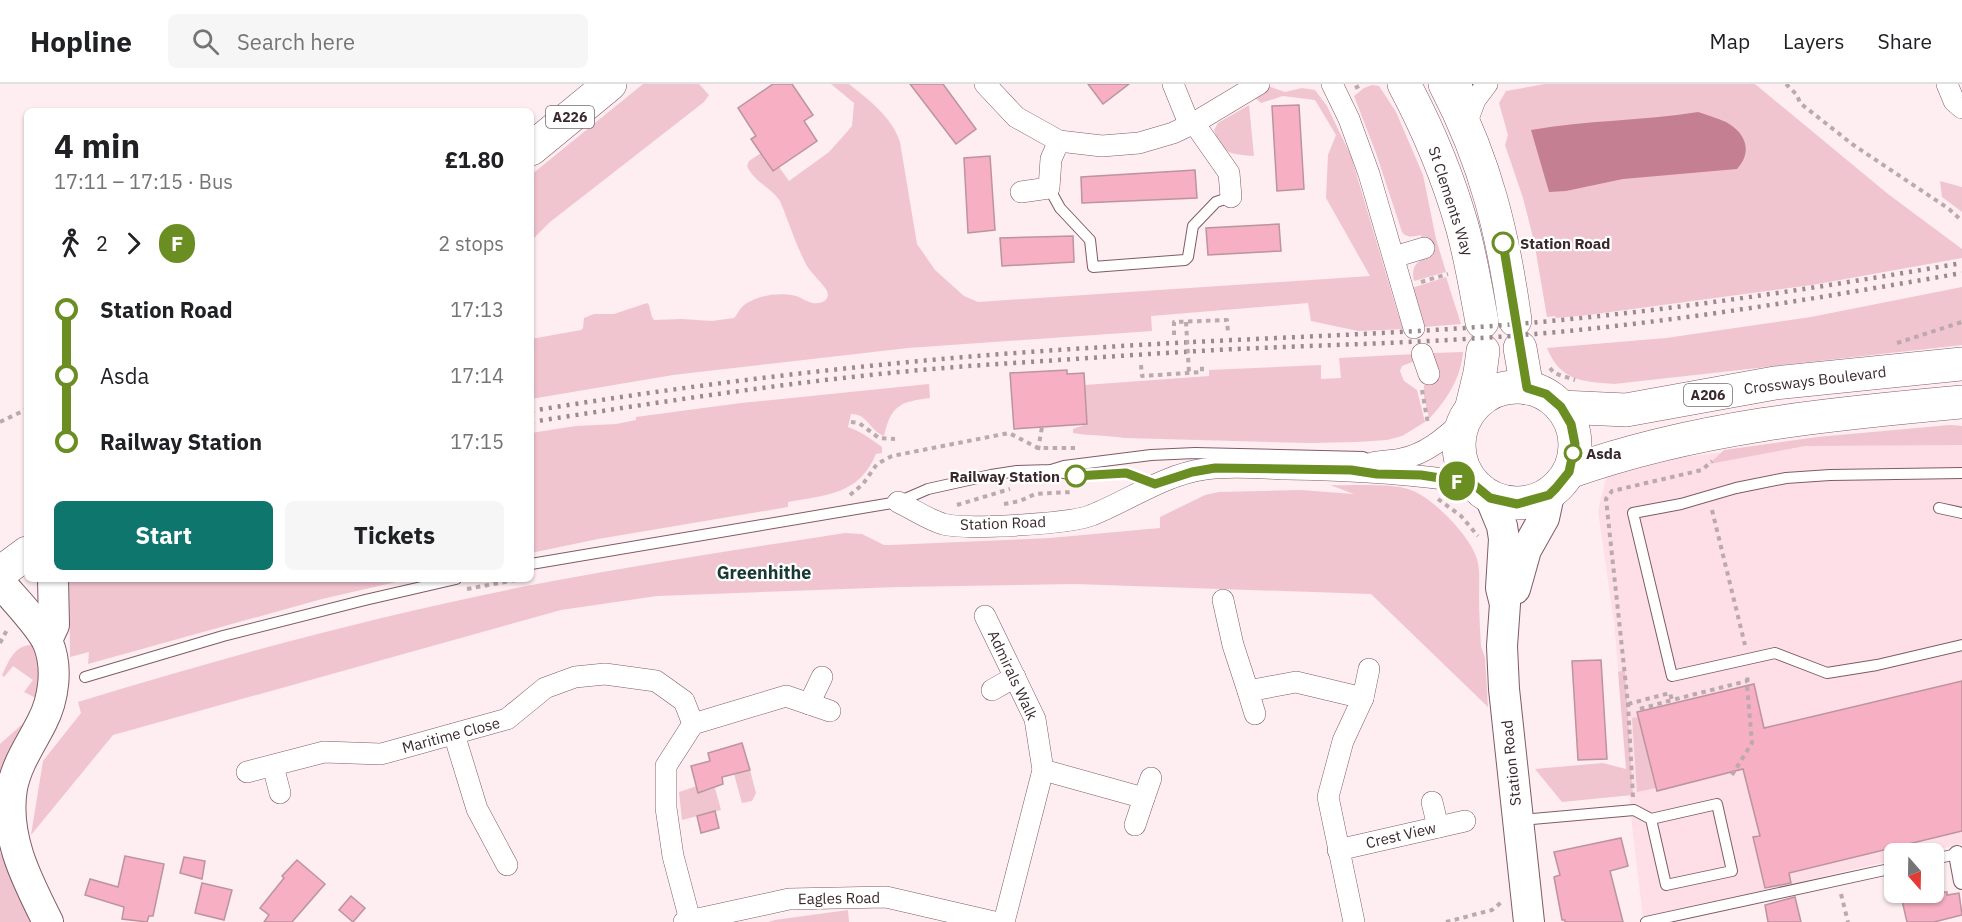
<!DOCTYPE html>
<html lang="en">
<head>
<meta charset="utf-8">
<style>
  body { margin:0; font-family:"IBM Plex Sans",sans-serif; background:#f6f6f6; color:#202124; height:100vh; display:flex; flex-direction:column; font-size:22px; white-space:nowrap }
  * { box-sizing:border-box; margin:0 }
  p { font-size:20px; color:#757577 }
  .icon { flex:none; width:33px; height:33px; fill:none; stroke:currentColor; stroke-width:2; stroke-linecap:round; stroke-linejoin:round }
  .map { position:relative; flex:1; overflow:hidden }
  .side { position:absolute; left:24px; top:24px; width:510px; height:474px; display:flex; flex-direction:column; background:#fff; border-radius:9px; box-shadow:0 2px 4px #0004 }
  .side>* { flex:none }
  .badge { padding:0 12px; border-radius:20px; font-size:21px; line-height:39px }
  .needle { width:39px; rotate:160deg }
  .controls { position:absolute; left:1884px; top:759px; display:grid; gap:12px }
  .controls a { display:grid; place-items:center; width:60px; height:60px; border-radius:9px; background:#fff; box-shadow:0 2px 4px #0004; font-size:30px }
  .map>.badge { position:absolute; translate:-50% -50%; box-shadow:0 0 0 3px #fff }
  .legs { display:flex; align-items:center; gap:9px; height:66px; padding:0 30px; font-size:20px }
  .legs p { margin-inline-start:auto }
  .headline { display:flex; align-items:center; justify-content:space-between; height:102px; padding:0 30px }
  h1 { font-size:33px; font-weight:800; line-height:45px }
  .primary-button { display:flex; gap:12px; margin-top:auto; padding:12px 30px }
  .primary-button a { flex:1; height:69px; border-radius:9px; background:#0f766e; color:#fff; font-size:24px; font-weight:800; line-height:69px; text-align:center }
  .primary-button a+a { background:#f6f6f6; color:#202124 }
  ul { padding:0 30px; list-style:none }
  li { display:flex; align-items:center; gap:21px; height:66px; font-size:22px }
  li i { display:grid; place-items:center; width:9px; height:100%; margin:0 8px; background:currentColor }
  li i::after { content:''; width:15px; height:15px; margin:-8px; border:4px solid; border-radius:50%; background:#fff }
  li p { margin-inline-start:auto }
  li:first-child i { background:linear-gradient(#0000 50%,currentColor 0) }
  li:last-child i { background:linear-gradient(currentColor 50%,#0000 0) }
  header { display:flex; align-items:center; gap:36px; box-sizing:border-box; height:84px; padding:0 30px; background:#fff; border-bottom:2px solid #e0e0e0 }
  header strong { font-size:28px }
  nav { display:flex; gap:33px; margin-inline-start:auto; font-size:21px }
  .search { width:420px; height:54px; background:#f6f6f6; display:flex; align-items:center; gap:15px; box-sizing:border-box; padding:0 21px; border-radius:9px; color:#757577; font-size:22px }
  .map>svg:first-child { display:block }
</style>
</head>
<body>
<header>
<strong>Hopline</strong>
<div class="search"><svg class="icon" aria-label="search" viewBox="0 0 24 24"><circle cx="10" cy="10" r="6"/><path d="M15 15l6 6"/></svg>Search here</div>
<nav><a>Map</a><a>Layers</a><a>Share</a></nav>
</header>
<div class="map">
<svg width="1962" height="838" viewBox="0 0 1962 838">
  <rect width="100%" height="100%" fill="#feedf1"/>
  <polygon fill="#fedfe7" points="1950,341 1962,342 1962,760 1921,769 1894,770 1894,776 1643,834 1632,741 1614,538 1598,427 1609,382"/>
  <g fill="#f1c5d0">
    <polygon points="643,0 699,0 709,11 704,18 550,138 531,157 531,91"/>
    <path d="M831 0H849C869 16 892 33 900 58L917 160 935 186 964 212 978 218 1370 192 1326 114 1328 71 1336 51 1315 16 1283 12 1261 19 1253 12 1268 2 1285 8 1302 4 1315 6 1327 22 1351 72 1397 227 1404 245 1358 247 1311 237 1308 219 1151 232 1152 247 908 264 673 291 531 315V255L581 246 583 244 584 234 594 230H614L647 219 649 221 652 233 654 236 682 235 712 237 734 234C737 231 739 226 742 223 755 211 780 208 796 212 802 214 807 218 813 219 820 220 831 217 827 207 824 201 812 190 807 182 796 162 789 138 780 117 771 103 754 98 747 82L749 77 761 69 772 87 779 83 789 97 829 68 846 49 852 42 854 19Z"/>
    <polygon points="1545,0 1755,0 1888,110 1962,165 1962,174 1812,201 1588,231 1556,234 1555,232 1547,233 1534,157 1523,114 1505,61 1508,51 1499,19 1506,7"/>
    <path d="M1372 1 1379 2 1396 28 1423 91 1436 155 1446 188 1414 197C1412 190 1413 181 1420 177L1419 173 1426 171 1421 151C1414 152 1407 155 1402 148L1376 69 1354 12 1364 4Z"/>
    <path d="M1249 21 1254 72C1230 70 1223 71 1214 46L1218 39Z"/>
    <polygon points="1940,97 1962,103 1962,128 1942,113"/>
    <polygon points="1446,193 1461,240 1424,243 1412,204"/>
    <path d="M1962 203V261L1614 300C1582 297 1561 298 1547 264L1666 254 1811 233Z"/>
    <path d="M1463 268C1461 294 1446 317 1429 335L1424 312V301L1437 294 1433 269Z"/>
    <path d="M1416 270 1415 277 1402 282 1400 287 1404 297 1417 306 1425 338 1402 352 1387 356 1356 358 1309 359 1124 354C1107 351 1091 352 1073 349V345L1087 340 1085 301 1209 292V286L1321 281V295L1341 294 1339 274Z"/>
    <path d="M929 300 930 314C900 318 891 321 884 352 869 346 868 330 851 330L848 343C860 347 871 355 882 363V369L876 370C859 411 826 411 788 418V423L598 455 531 469V349L576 342 616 340 636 336V333L741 319Z"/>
    <polygon points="1950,341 1962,342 1962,361 1805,362 1709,380 1724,366 1817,353"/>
    <path d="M1330 401C1353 402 1387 399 1408 405 1431 411 1474 455 1478 479 1480 490 1479 501 1479 512 1479 528 1480 545 1481 562L1485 574 1488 623 1371 510 1075 500 898 503 657 512 561 526 113 651 31 751 43 677 81 629 78 618C235 570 393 527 553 497 650 479 748 464 845 449L862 450 884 461H890L1050 454 1160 444V433L1205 411 1219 408 1300 406 1354 410Z"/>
    <polygon points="69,495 409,495 322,515 88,580 89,568 70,573"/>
    <path d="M31 561 34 562 45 598 0 713V660L27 636 38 615 24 608 33 596 13 582 4 593 2 591C9 578 13 562 31 561Z"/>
    <polygon points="1625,586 1633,711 1562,718 1535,685 1603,679 1626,685 1618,588"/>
    <polygon points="1639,633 1656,704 1637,708 1632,634"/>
    <polygon points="750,686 756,709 752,717 742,719 734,690"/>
    <polygon points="697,702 699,709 715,704 721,726 682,736 679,708"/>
    <polygon points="0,768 33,838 0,838"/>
    <polygon points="848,826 849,838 768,838 775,836"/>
  </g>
  <path fill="#c47f92" d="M1698 28C1707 31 1717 34 1726 38 1746 49 1753 68 1737 85L1623 95 1566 107 1549 108 1531 46C1586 36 1642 37 1698 28Z"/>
  <g fill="#f7afc3" stroke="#bb949e" stroke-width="1.5">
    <polygon points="773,0 792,0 813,31 804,37 817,57 773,87 751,55 756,52 738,24"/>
    <polygon points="910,0 943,0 976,45 956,60"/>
    <polygon points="1088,0 1129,0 1103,20"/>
    <polygon points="1299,21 1304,105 1277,107 1272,22"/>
    <polygon points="990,72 995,146 968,149 964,74"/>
    <polygon points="1195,86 1197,114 1082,119 1081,93"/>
    <polygon points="1279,140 1281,167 1208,171 1206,144"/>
    <polygon points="1073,152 1074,178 1002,182 1000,154"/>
    <polygon points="1067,286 1067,290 1084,289 1087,340 1014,345 1010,289"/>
    <polygon points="1601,576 1607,675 1578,676 1572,577"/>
    <polygon points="1962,597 1962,747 1789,789 1791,799 1765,804 1753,753 1760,752 1743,685 1657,707 1637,628 1754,600 1764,644"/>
    <polygon points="742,659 750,686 722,693 723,700 698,709 691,682 710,677 708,669"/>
    <polygon points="715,727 719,744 701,749 697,732"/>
    <polygon points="1621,754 1628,782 1610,787 1623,838 1565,838 1565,836 1562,836 1554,793 1560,791 1554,768"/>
    <polygon points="125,772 164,780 153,832 149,832 147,838 122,835 124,823 85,811 90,795 118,803"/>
    <polygon points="184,773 205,777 202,795 180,789"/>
    <polygon points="297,776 325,800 292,838 264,838 269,831 260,824 284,794 282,792"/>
    <polygon points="202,799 232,806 224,836 195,829"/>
    <polygon points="1900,808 1947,808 1947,811 1959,809 1962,831 1934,838 1907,838"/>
    <polygon points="351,812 365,824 353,838 339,826"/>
    <polygon points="1795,813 1801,838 1768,838 1765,821"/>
  </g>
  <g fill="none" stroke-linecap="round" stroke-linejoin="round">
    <g stroke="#7f5c65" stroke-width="12">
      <g id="service">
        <polyline points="1467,0 1468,20"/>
        <polyline points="1049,104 1060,124 1090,156 1093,183 1185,176 1188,173 1193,142 1216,118 1231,113"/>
        <polyline points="1051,386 1076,392 1126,389 1155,400"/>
        <polyline points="1962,389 1830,391 1786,394 1736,404 1681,420 1633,429 1672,592 1775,569 1827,589 1877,581 1962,561"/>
        <polyline points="1939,424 1962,429"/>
        <polyline points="531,480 898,418 928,405 991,391 1017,387 1051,386 1064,382 1151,371 1195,369 1363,373 1375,378"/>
        <polyline points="85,593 223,552 365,516 456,495"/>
        <polyline points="1521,736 1634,726 1651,735 1717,720 1732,787 1666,801 1651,735"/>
        <polyline points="1934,775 1957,770"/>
        <polyline points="1646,838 1894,784"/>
      </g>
    </g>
    <g stroke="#7f5c65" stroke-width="18">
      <polyline id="pedestrian" points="1957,770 1962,797"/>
    </g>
    <g stroke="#7f5c65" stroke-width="22">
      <g id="minor">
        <polyline points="985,0 1016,33 1059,57 1102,62 1139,59 1173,49 1194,39 1259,0"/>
        <polyline points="1173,0 1186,32 1194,39 1229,89 1231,113"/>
        <polyline points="1332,0 1349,35 1369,90 1414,244"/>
        <polyline points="1947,0 1954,17 1962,24"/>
        <polyline points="1465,43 1475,16 1487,0"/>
        <polyline points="1021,108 1049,104 1051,75 1059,57"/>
        <polyline points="1394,173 1424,164"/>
        <polyline points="1422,270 1429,290"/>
        <path d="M1372 379C1382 377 1392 377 1401 375 1426 370 1444 354 1462 338"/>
        <path d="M898 418C913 425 927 435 943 440 965 446 1071 440 1092 431 1130 416 1163 391 1205 385 1231 381 1260 384 1286 385 1349 386 1410 389 1472 399"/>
        <polyline points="1223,516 1233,561 1248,607 1296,598 1363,614 1343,657 1328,713 1354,838"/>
        <polyline points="985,532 1035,635 1043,686 1004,838"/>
        <polyline points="992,606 1015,593"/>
        <polyline points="1248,607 1255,630"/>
        <polyline points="1363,614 1369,585"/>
        <polyline points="809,620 822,593"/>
        <polyline points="454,650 477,725 507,781"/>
        <polyline points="273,682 280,709"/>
        <polyline points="1043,686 1144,714 1135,741"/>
        <polyline points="247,688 324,668 381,670 507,635 545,604 575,593 605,590 656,597 684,617 693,640"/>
        <polyline points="1144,714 1151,694"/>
        <polyline points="1432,718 1438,743"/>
        <polyline points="1338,766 1465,737"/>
        <polyline points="690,836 673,772 666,724 666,682 693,640 786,612 830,627"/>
        <polyline points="684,838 789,815 886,813 994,838"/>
      </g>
    </g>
    <g stroke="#7f5c65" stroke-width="32">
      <g id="secondary">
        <polyline points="1490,413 1502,442 1504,455 1501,504 1505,520 1502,562 1504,605 1529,838"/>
        <path d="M0 498C12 513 41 542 48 559 58 583 54 615 42 638 31 660 17 679 12 704 4 753 27 796 48 838"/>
        <polyline points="1515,505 1526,466 1544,434 1549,411"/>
        <polyline points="47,556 54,541 53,495"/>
      </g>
    </g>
    <g stroke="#7f5c65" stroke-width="34">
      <g id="primary">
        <path d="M1404 0C1428 45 1448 93 1462 142 1471 174 1476 206 1482 238"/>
        <path d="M1445 0C1486 78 1503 150 1515 236"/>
        <polyline points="531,65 610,0"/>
        <polyline points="1520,264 1527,304"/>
        <circle cx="1517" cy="361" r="58"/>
        <polyline points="1472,322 1480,289 1483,267"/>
        <polyline points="1561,323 1626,326 1775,299 1962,280"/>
        <path d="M1569 388C1695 343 1829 330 1962 318"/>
        <polyline points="0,489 27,469"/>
      </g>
    </g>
    <g stroke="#baaaae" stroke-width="4" stroke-dasharray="4.5 4.5" stroke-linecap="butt">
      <polyline points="1786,0 1797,11 1800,19 1852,60 1949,125 1962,137"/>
      <polyline points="1355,4 1363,0"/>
      <polyline points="1421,198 1448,190"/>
      <polyline points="1174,251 1174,238 1227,236 1228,249"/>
      <polyline points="1897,259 1962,238"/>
      <polyline points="1141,281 1142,292 1202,288 1202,279"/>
      <polyline points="1550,284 1554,289 1575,296"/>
      <polyline points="1422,306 1428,340"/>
      <polyline points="0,338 27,325"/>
      <polyline points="851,338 859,339 879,354 895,355"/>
      <polyline points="1038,366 1042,343"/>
      <polyline points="850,411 863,400 877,380 892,372 1009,349 1038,364 1075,364"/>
      <polyline points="1438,415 1461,432 1478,452"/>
      <polyline points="1004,420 1020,417 1035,410 1072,408"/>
      <polyline points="957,421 1010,405"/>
      <polyline points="1712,426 1745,561"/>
      <polyline points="467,505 521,495"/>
      <polyline points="0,559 8,544"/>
      <polyline points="1628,620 1670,609 1672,616 1747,597"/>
      <polyline points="1640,625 1672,616"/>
      <polyline points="1732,691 1752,659 1747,601 1748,590"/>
      <polyline points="1633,713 1628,620 1606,415 1612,407 1702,386 1712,377"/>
      <polyline points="1841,810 1848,838"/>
      <polyline points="1446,838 1492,826 1503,817"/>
    </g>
    <use href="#service" stroke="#fff" stroke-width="10"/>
    <use href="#pedestrian" stroke="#fff" stroke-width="16"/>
    <use href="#minor" stroke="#fff" stroke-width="21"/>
    <use href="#secondary" stroke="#fff" stroke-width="30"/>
    <use href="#primary" stroke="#fff" stroke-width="33"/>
    <g stroke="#9a8a8e" stroke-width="4.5" stroke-dasharray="3 6" stroke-linecap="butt">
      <path d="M531 327C721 296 913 274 1106 263 1258 253 1410 251 1561 236 1695 223 1829 202 1962 179"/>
      <path d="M531 338C686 314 841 290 998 280 1077 275 1157 269 1236 265 1347 260 1458 258 1568 247 1700 234 1831 212 1962 189"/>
    </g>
    <polyline stroke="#baaaae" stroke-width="4" stroke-dasharray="4.5 4.5" stroke-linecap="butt" points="1186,238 1189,289"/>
  </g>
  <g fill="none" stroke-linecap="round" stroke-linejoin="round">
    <g stroke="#fff" stroke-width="14">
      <polyline id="line-1" points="1076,392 1126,389 1155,400 1192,388 1215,384 1351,386 1377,390 1421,391 1472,399 1490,414 1517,420 1549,411 1556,404 1569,388 1575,360 1571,340 1561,323 1546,310 1527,304 1503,159"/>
    </g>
    <use href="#line-1" stroke="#6b8e23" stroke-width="9"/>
  </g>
  <g fill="#fff" stroke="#6b8e23" stroke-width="3">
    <circle cx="1503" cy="159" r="10"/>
    <circle cx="1573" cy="369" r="8"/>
    <circle cx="1076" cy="392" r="10"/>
  </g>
  <g text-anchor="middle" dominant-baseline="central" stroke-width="4.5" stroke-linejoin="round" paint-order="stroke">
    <g fill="#fff" stroke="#74696c" stroke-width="1.5">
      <rect x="546" y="22" width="48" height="22" rx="4.5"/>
      <rect x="1684" y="300" width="48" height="22" rx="4.5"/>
    </g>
    <g font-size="14" font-weight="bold" fill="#39292d">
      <text x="570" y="33">A226</text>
      <text x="1708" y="311">A206</text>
    </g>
    <g font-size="15" fill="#39292d" stroke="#fff">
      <text transform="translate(1451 117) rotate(72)">St Clements Way</text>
      <text transform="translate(1815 296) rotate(-7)">Crossways Boulevard</text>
      <text transform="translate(1003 439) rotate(-2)">Station Road</text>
      <text transform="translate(1013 591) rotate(65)">Admirals Walk</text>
      <text transform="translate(451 651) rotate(-15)">Maritime Close</text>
      <text transform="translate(1511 679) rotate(-96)">Station Road</text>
      <text transform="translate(1401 751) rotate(-13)">Crest View</text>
      <text transform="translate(839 814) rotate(-1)">Eagles Road</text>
    </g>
    <g font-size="15" font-weight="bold" fill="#39292d" stroke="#fff" text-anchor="start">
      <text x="1520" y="159">Station Road</text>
      <text x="1586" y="369">Asda</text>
      <text x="1060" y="392" text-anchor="end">Railway Station</text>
    </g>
    <g font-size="18" font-weight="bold" fill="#183933" stroke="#fff">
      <text x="764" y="488">Greenhithe</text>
    </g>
  </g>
</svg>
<div class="controls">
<a><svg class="needle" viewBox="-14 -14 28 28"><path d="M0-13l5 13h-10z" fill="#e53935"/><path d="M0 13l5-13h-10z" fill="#757577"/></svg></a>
</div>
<b class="badge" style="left:1457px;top:397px;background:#6b8e23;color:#fff">F</b>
<section class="side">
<div class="headline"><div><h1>4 min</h1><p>17:11 – 17:15 · Bus</p></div><b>£1.80</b></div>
<div class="legs"><svg class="icon" aria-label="walk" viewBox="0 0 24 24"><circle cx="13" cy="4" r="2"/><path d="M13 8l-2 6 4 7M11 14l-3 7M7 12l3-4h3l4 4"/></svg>2<svg class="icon" aria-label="forward" viewBox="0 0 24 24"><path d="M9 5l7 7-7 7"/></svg><b class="badge" style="background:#6b8e23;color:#fff">F</b><p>2 stops</p></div>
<ul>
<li><i style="color:#6b8e23"></i><b>Station Road</b><p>17:13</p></li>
<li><i style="color:#6b8e23"></i><span>Asda</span><p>17:14</p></li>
<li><i style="color:#6b8e23"></i><b>Railway Station</b><p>17:15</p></li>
</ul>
<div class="primary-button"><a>Start</a><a>Tickets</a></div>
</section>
</div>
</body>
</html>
